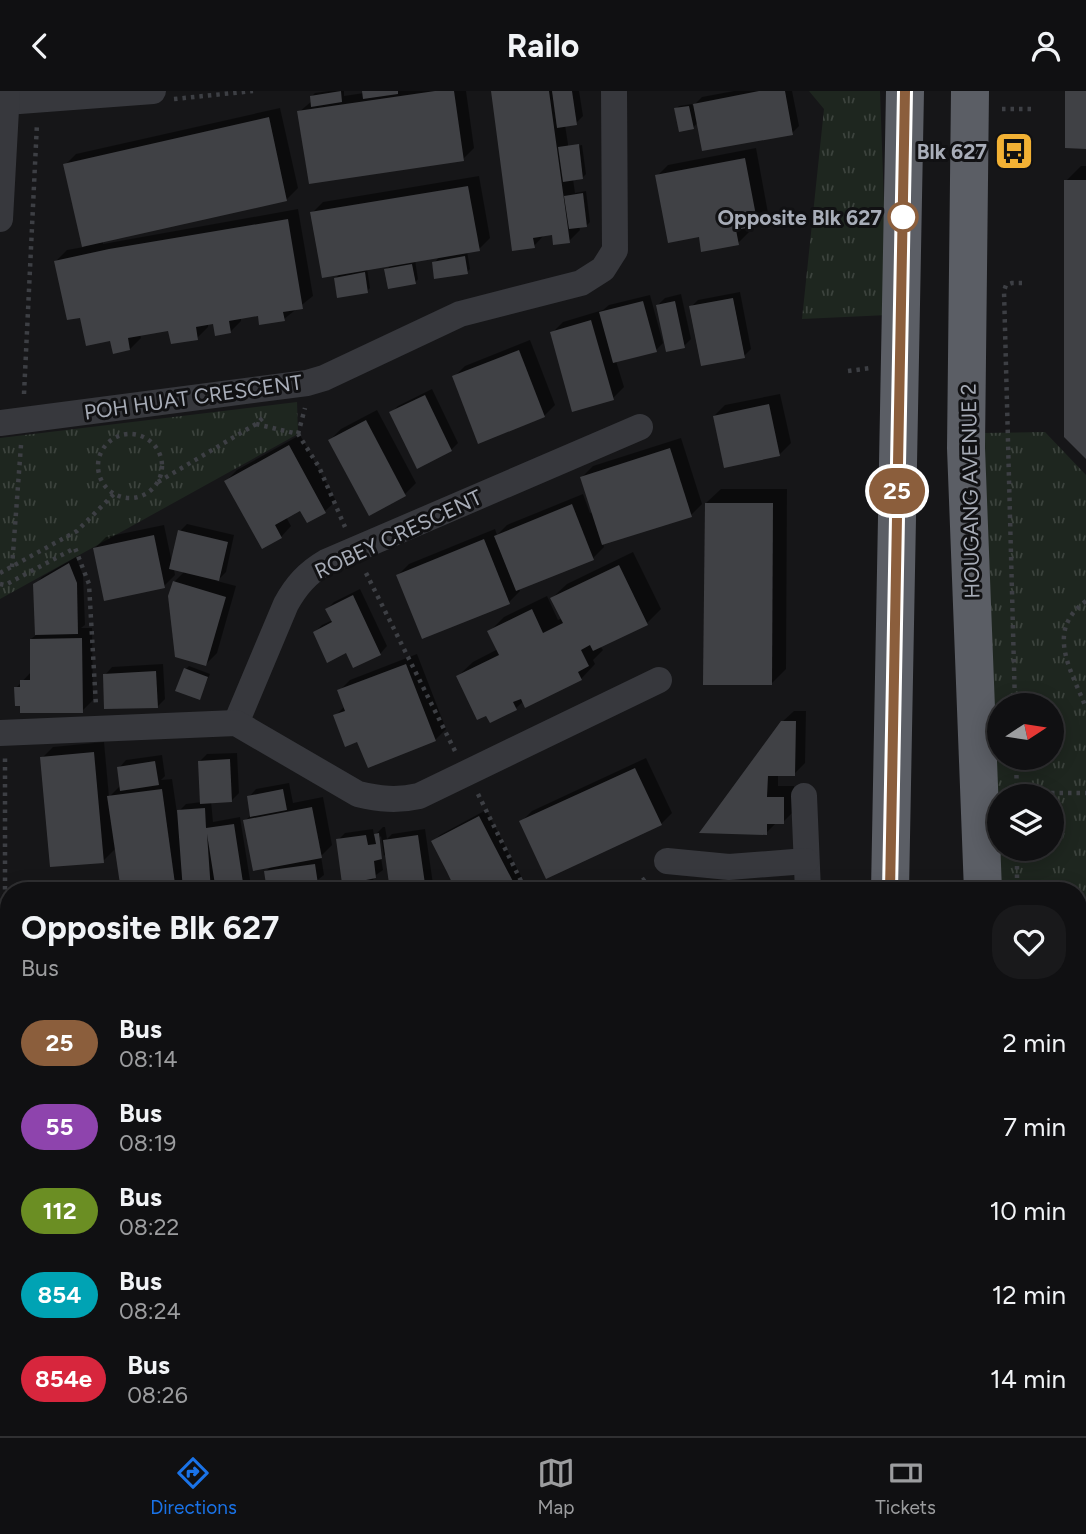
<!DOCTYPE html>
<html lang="en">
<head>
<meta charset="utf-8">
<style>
  body { margin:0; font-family:Figtree,sans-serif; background:#19191b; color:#f1f3f6; height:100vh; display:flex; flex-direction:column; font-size:26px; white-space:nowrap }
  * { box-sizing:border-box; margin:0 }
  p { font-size:23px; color:#9c9d9f }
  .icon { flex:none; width:38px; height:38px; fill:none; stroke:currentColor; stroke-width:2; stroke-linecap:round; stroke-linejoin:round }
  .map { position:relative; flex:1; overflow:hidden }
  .drawer { position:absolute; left:0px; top:791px; width:1087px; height:555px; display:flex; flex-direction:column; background:#101012; border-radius:28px 28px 0 0; box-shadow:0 4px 18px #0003,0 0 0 2px #303032 }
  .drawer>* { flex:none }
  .badge { padding:0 14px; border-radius:23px; font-size:24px; line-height:46px }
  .needle { width:46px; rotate:78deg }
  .controls { position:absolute; left:987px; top:602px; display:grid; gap:14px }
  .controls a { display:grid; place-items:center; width:77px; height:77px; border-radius:50%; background:#101012; box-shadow:0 4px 18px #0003,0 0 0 2px #303032; font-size:35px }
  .map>.badge { position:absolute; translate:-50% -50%; box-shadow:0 0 0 4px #fff }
  .round { display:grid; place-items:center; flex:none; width:74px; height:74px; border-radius:28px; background:#19191b }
  .headline { display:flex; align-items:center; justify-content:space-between; height:119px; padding:0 21px }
  h1 { font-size:33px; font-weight:700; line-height:52px }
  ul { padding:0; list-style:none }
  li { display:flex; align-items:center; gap:21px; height:84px; padding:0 21px }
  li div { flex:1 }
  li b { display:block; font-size:26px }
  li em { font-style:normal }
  li .badge { min-width:77px; font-weight:700; text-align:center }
  header { display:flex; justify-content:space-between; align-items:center; height:91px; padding:0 21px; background:#101012; font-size:32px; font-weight:700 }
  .menu { display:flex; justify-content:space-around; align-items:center; height:98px; border-top:2px solid #303032; background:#101012; font-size:19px; color:#9c9d9f }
  .menu a { display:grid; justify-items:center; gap:4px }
  .menu .on { color:#1a73e8 }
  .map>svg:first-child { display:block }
</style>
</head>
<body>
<header><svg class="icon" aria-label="back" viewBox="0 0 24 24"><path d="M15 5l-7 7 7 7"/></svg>Railo<svg class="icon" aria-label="person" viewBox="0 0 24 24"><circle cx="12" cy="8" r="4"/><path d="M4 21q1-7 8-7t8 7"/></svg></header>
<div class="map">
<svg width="1086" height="1345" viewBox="0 0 1086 1345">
  <defs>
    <pattern id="park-tufts" width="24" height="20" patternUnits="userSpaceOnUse" patternTransform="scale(1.75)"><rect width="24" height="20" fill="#1e261f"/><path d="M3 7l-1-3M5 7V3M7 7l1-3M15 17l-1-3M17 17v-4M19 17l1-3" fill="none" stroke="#3c433d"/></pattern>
  </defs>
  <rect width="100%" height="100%" fill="#161618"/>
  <g fill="url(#park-tufts)" fill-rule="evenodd">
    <polygon points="809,0 880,0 888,224 802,228 824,18"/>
    <polygon points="297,311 298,343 0,508 0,347"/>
    <path d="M1045 341 1086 384V935L1078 942V800H981L983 342ZM999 614H1052V667H999ZM999 705H1052V758H999Z"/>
  </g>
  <g fill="#0007">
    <polygon points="329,0 344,0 344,5 364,2 363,0 466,0 474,57 463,68 299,21 312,10 312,5 315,2"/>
    <polygon points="493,0 579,0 583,25 576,32 565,34 568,53 581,51 568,53 568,56 582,54 586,83 583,86 573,88 575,102 586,100 590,131 587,134 579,135 580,139 569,150 553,142 545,143 534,155"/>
    <polygon points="734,0 792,0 799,35 792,42 698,31 693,37 676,18 679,15 692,13 693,15 702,6"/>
    <polygon points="280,17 298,97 287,108 103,150 103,153 298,118 313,205 284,228 259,223 241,226 241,230 230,241 215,231 208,232 208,236 197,247 170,238 140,243 141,247 130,258 111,248 81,225 56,170 67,159 84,156 65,74 76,63"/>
    <polygon points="756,57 768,122 757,133 748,135 749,141 738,152 700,144 657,85 668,74"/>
    <polygon points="1081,75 1086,75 1086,365 1066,90"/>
    <polygon points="479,85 490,147 479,158 467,160 470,178 467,181 434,172 440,165 415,169 418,188 415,192 386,179 392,173 367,177 370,197 367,200 336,187 341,181 312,122 323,111"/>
    <polygon points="740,201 751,258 744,265 691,216 698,209"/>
    <polygon points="681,203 691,248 684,255 658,214 665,207"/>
    <polygon points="650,204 663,252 656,259 616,270 624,296 613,307 552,242 563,231 603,219 609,214"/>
    <polygon points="530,249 555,314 544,325 454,286 465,275"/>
    <polygon points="432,298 458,352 451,359 391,322 398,315"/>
    <polygon points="780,303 791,352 780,363 714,325 725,314"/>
    <polygon points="377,319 416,392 405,403 370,423 330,349 341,338"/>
    <polygon points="300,344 336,410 325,420 301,418 286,426 291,435 281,446 226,390 237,379"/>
    <polygon points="681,347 702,413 691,424 603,452 604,456 593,467 519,497 520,500 509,511 398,484 409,473 495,438 497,444 507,434 583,403 590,422 593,421 582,386 593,375"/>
    <polygon points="721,398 787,398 786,578 772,592 706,412"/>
    <polygon points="187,433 234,444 226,481 217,490 236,495 217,562 206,573 174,491 185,480 174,478 175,484 164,495 95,457 106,446 164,434 172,472 180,440"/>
    <polygon points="633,461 661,518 647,532 600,555 603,559 593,569 595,573 581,588 524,610 516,617 458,585 473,571 498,558 489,541 504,526 547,505 558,529 562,527 552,507 567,493"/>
    <polygon points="76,466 83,484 85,534 81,537 92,537 93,609 82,620 16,597 32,580 31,548 36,544 35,494 42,486"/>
    <polygon points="360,498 387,555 380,563 347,560 315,541 322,534 333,529 327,518 334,511"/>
    <polygon points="417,563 446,638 435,649 335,625 345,615 339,600 350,589"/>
    <polygon points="163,573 165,608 158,615 105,584 112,576"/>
    <polygon points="189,575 210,583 199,607 186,578"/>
    <polygon points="794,620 806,620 805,672 794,683 778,683 778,695 794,695 794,720 783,731 777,731 766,742 702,741 782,631"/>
    <polygon points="104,651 109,706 121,694 119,677 126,669 162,664 165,685 161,689 172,688 177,722 186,713 202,711 200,670 207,663 237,662 239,702 232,709 211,710 213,731 240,726 250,789 243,796 217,797 214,800 185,800 184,789 175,799 116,757 103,770 42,667 53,656"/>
    <polygon points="646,667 672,722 661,733 521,731 532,720"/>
    <polygon points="289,692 293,712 323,706 332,754 321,765 324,784 315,791 316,800 272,800 266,780 272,775 245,730 252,723 249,706 256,698"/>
    <polygon points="486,719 529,800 459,800 433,751 440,744"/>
    <polygon points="383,736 385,736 387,748 392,743 425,738 434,800 387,800 392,799 387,761 384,765 381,745 378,748 383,779 373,786 375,800 345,800 338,749 345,742 373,738 374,745"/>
    <polygon points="142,1337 203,1337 197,1345 136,1345"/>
    <polygon points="601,1337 676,1337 682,1345 591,1345"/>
    <polygon points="734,1337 807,1337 808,1345 735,1345"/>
  </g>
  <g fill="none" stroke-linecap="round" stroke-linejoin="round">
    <polyline stroke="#2c353c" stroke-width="26" points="697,1337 700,1345"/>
  </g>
  <g fill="#404145">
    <polygon points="341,0 342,11 311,16 310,5"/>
    <polygon points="362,0 398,0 398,3 363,8"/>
    <polygon points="435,0 454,0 464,70 309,93 297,20"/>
    <polygon points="491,0 549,0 570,152 553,154 552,144 533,147 535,157 512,160"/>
    <polygon points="552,0 572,0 577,34 557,37"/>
    <polygon points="759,0 785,0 793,44 702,60 693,13"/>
    <polygon points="1065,0 1086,0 1086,58 1065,57"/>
    <polygon points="689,15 694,38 679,41 674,17"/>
    <polygon points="269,26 287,110 82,156 63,73"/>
    <polygon points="579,53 583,88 563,91 558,56"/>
    <polygon points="745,67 758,135 736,139 739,154 701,161 699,146 668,152 655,84"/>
    <polygon points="1064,89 1086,89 1086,368 1064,346"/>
    <polygon points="468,95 480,160 322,187 310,121"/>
    <polygon points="583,102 587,136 569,138 564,105"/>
    <polygon points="288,128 303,218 283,221 285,230 259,234 258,225 229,230 231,242 215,245 213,233 196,236 198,249 171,253 168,240 128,247 130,259 113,263 110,250 86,255 80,227 67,229 54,170 109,158"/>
    <polygon points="465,165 468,183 434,188 432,171"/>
    <polygon points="412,173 416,193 388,198 384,178"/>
    <polygon points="365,181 368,202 337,207 334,187"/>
    <polygon points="733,207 745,267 701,275 689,215"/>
    <polygon points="643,210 657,261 613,272 599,221"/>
    <polygon points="675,210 685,257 666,261 656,214"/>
    <polygon points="591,229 614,309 572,321 550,241"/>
    <polygon points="519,259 545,326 478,353 452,285"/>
    <polygon points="425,304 452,360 417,378 389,321"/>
    <polygon points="769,313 780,365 724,377 713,325"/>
    <polygon points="366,329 406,405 369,425 328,349"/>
    <polygon points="289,354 326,422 307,432 300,420 275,434 282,447 262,458 224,390"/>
    <polygon points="670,357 692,426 602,454 580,386"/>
    <polygon points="705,412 773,412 772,594 703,594"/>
    <polygon points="572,413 594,469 516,500 494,445"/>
    <polygon points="178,439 228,451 219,490 169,478"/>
    <polygon points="154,444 165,497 104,510 93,457"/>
    <polygon points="484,448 510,513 422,548 396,484"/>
    <polygon points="69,472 77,492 78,543 35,544 33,493"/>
    <polygon points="619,474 648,534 593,560 590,554 581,559 589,575 578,581 582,589 525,617 521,608 513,611 517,619 490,632 486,625 477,629 456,585 499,564 487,540 532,518 543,542 563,532 550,507"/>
    <polygon points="173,490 226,506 206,575 175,566 168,505"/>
    <polygon points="353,504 381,564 353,577 346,562 327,572 313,541 332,531 325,518"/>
    <polygon points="82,547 83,622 20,622 20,615 15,615 14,596 20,596 20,589 30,589 30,548"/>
    <polygon points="406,573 436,650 368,677 357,651 345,656 333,624 345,620 337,599"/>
    <polygon points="184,577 208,586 200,609 175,600"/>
    <polygon points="156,580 158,617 104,618 103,583"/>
    <polygon points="781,630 796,630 795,685 768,685 767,706 784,706 784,733 767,733 767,744 699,742"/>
    <polygon points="94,661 104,772 50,776 40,666"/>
    <polygon points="230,668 232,711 200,713 198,670"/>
    <polygon points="155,670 159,694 120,700 117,676"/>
    <polygon points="635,677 662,734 546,788 519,730"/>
    <polygon points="162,698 176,800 121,800 107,705"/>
    <polygon points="283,698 287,719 250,726 247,705"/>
    <polygon points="312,716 322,767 253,780 243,729"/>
    <polygon points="205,717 206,737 234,733 244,798 216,800 207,743 211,800 183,800 177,719"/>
    <polygon points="479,725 495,756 518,800 456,800 447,781 431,750"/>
    <polygon points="379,742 382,768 374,770 376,787 366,789 368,800 343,800 336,748 366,744 368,754 376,753 374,743"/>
    <polygon points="418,744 426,800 390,800 383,749"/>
    <polygon points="315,773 318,793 312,794 313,800 267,800 264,780"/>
    <polygon points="1086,968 1086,1238 1078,1238 1078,976"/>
    <polygon points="1078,1306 1086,1306 1086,1345 1035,1345 1036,1337 1078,1337"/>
    <polygon points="140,1337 184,1337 195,1345 134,1345"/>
    <polygon points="224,1337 287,1337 281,1345 217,1345"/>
    <polygon points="326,1337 423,1337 424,1340 405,1345 329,1345"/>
    <polygon points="601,1337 656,1337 663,1345 591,1345"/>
    <polygon points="732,1337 791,1337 792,1345 733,1345"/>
  </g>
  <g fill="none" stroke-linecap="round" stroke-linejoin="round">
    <g stroke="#3d3f44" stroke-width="4.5" stroke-dasharray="3.5 5" stroke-linecap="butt">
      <polyline points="174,8 253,0"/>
      <polyline points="1002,18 1036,18"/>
      <polyline points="848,280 871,277"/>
      <polyline points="24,303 37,32"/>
      <polyline points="256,333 298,343 319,376 345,436"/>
      <circle cx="130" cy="375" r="32"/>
      <polyline points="298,343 305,317"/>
      <polyline points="158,391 256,333 266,324"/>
      <polyline points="12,476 21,354"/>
      <polyline points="0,482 77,440 114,403"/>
      <polyline points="366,482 456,662"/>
      <polyline points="0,493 5,494 75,457 89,493 96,615"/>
      <path d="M1086 510C1044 540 1072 580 1086 617"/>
      <polyline points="1015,614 1004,200 1006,194 1012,192 1022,192"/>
      <polyline points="1016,667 1017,705"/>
      <polyline points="1017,702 1086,702"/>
      <polyline points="478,703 526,800"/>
      <polyline points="1017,758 1017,799"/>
      <polyline points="629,800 647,786"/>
      <polyline points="5,1045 5,666"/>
      <polyline points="1078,1248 1086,1247"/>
      <polyline points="684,1337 686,1345"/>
      <polyline points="714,1337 717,1345"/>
      <polyline points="4,1345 5,1093"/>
      <polyline points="1007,1345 1007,1337"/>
    </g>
    <polyline stroke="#37383d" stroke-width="14" points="1078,1301 1086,1301"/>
    <g stroke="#37383d" stroke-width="26">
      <polyline points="6,11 153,0"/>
      <polyline points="0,128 7,0"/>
      <polyline points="0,332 307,292 324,287 460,223 581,192 603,178 615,159 614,0"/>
      <path d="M236 632 286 513C296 495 307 482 326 471L640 336"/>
      <path d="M0 642 236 632 358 703C379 708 397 710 419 705L659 589"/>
      <polyline points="804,705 808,800"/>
      <polyline points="667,770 729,776 806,770"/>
      <polyline points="0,1068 9,1068"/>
      <polyline points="826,1337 826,1345"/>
      <polyline points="487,1345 497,1337"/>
    </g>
    <g stroke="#5b5e65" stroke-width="38">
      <polyline points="970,0 966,357 983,800"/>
      <polyline points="890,800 905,0"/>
      <polyline points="902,1337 902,1345"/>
      <polyline points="965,1345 965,1337"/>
    </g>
  </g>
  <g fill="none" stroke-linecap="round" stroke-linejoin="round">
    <g stroke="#fff" stroke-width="16">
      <polyline id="line" points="890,800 905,0"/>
    </g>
    <use href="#line" stroke="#8b5e3c" stroke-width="10"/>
  </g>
  <defs>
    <g id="bus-square" transform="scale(2.0125)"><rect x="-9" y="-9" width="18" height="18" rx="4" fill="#f2b134" stroke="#111113"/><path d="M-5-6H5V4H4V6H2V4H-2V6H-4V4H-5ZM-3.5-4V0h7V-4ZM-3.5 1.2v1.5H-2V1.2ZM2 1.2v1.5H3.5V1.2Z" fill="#111"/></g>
  </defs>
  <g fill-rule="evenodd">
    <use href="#bus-square" x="1014" y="60"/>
  </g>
  <circle fill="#fff" stroke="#8b5e3c" stroke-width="3.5" cx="903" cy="126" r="14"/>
  <g text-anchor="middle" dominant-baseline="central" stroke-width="6" stroke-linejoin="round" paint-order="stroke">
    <g font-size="21" font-weight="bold" fill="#a8adb8" stroke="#111113" text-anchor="end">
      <text x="987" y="60">Blk 627</text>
    </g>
    <g font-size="21" font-weight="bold" fill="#a8adb8" stroke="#111113" text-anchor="end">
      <text x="882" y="126">Opposite Blk 627</text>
    </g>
    <g font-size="21" fill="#a8adb8" stroke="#111113">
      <text transform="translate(193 306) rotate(-8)">POH HUAT CRESCENT</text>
      <text transform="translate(970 400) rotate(-91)">HOUGANG AVENUE 2</text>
      <text transform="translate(398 443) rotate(-25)">ROBEY CRESCENT</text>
    </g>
  </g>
</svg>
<div class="controls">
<a><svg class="needle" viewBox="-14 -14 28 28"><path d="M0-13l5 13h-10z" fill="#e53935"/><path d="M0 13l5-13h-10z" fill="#9c9d9f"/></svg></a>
<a><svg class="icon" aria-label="layers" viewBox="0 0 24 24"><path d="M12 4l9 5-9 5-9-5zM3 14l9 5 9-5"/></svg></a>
</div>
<b class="badge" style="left:897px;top:400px;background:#8b5e3c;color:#fff">25</b>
<section class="drawer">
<div class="headline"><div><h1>Opposite Blk 627</h1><p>Bus</p></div><a class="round"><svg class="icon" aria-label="heart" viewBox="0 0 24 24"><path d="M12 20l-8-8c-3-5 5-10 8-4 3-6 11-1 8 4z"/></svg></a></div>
<ul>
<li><span class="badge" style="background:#8b5e3c;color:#fff">25</span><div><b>Bus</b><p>08:14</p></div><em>2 min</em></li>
<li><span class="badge" style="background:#8e44ad;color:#fff">55</span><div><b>Bus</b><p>08:19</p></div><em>7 min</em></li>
<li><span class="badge" style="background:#6b8e23;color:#fff">112</span><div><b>Bus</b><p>08:22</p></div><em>10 min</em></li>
<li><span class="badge" style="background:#00a3b4;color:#fff">854</span><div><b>Bus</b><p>08:24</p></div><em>12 min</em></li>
<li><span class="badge" style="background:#d7263d;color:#fff">854e</span><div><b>Bus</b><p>08:26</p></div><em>14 min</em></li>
</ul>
</section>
</div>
<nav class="menu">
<a class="on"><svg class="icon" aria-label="directions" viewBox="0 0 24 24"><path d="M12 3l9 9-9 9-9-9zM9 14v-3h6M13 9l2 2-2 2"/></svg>Directions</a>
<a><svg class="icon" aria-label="map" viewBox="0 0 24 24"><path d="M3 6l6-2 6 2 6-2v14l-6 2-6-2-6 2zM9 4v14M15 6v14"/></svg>Map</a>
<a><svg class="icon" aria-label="tickets" viewBox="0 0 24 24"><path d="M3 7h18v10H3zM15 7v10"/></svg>Tickets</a>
</nav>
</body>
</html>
